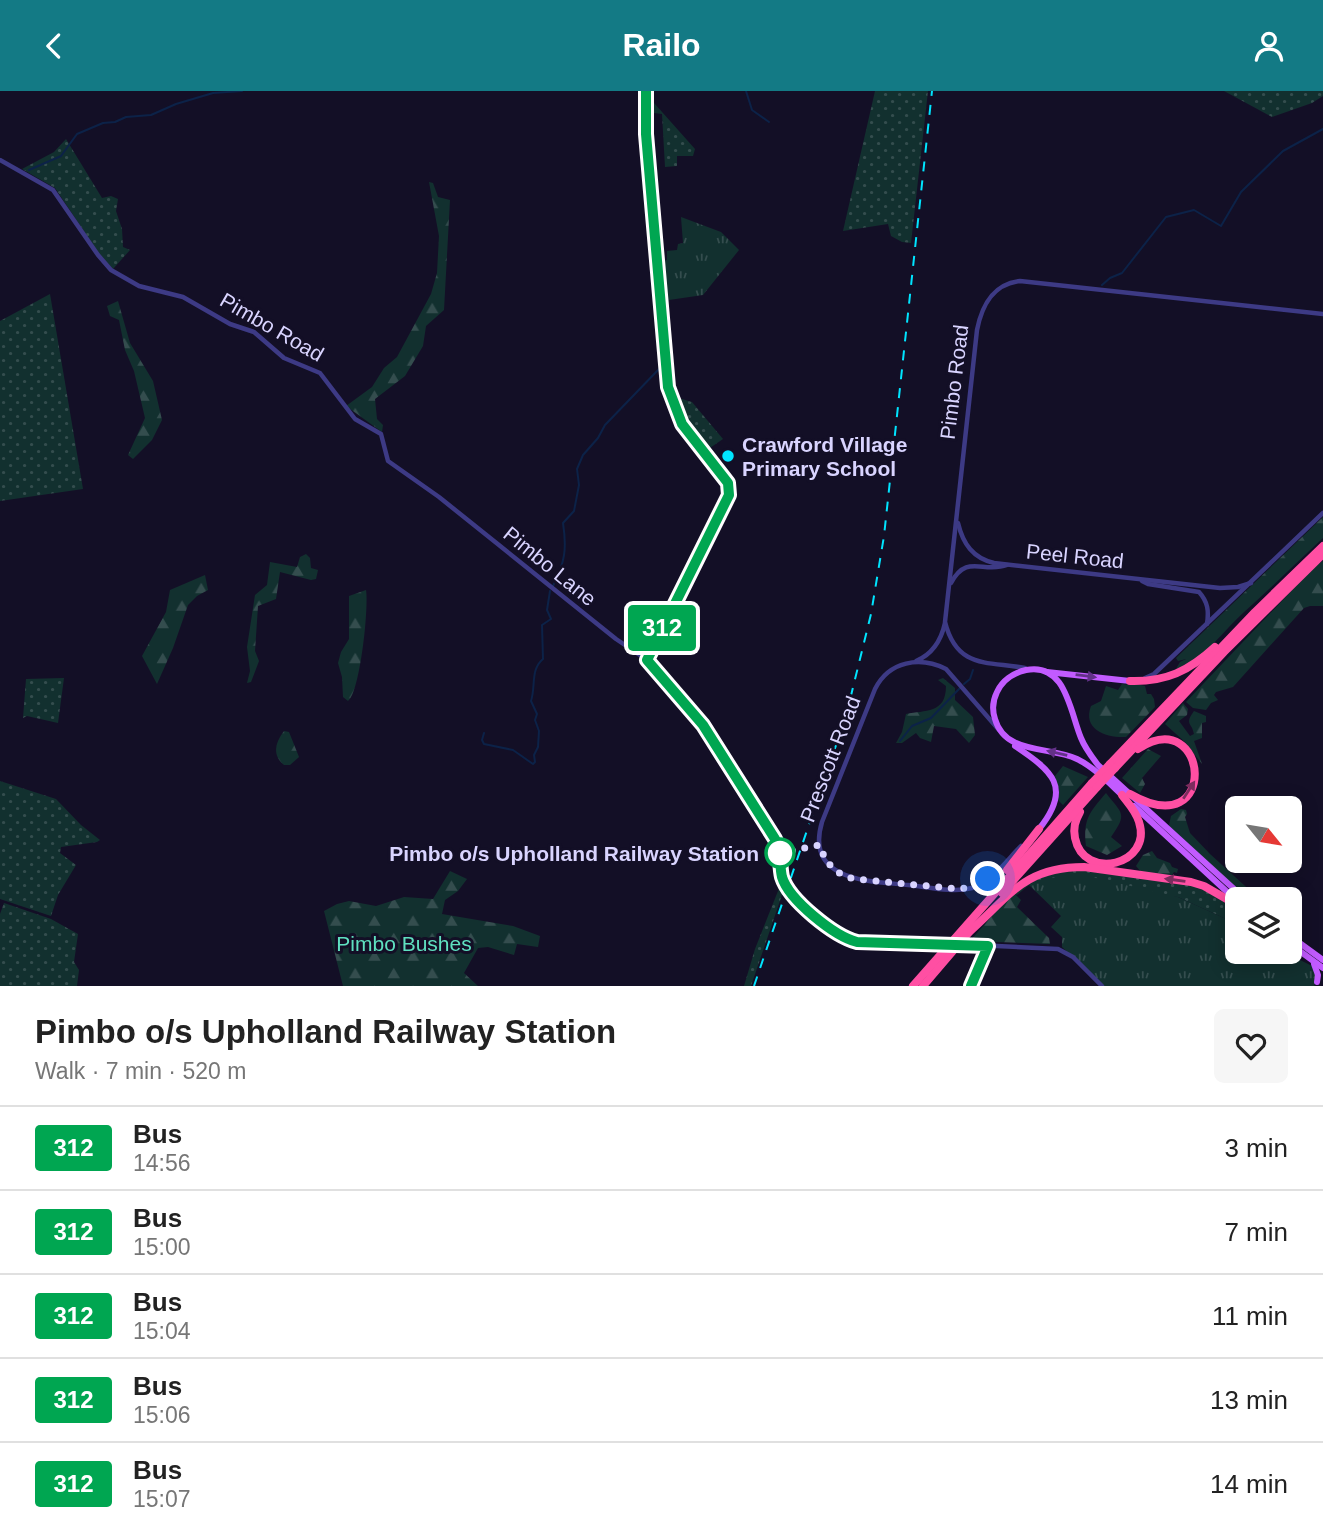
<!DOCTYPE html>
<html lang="en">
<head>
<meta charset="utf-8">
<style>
  body { margin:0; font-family:Arial,sans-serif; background:#f6f6f6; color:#222; height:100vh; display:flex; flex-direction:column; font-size:26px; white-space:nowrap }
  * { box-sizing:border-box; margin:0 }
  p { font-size:23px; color:#767676 }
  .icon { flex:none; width:38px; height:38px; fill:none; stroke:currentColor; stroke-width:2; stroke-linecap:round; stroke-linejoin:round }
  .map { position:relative; height:895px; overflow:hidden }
  .details { display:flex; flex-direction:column; background:#fff; flex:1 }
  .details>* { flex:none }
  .badge { padding:0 14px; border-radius:5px; font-size:24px; line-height:46px }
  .needle { width:46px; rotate:120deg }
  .buttons { position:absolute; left:1225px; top:705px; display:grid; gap:14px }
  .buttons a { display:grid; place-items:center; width:77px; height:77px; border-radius:10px; background:#fff; box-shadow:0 4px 18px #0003; font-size:35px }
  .you { position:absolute; width:35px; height:35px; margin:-18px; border:5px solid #fff; border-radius:50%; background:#1a73e8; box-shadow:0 0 0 10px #1a73e833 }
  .map>.badge { position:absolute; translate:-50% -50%; box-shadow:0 0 0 4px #fff }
  .round { display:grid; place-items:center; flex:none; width:74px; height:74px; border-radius:10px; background:#f6f6f6 }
  .head { display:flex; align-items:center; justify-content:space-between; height:119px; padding:0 35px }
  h1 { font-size:33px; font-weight:800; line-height:52px }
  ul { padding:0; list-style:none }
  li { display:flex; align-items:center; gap:21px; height:84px; padding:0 35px; border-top:2px solid #e0e0e0 }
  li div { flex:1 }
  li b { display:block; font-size:26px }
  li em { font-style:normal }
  li .badge { min-width:77px; font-weight:700; text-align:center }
  header { display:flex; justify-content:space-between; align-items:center; height:91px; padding:0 35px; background:#137a85; color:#fff; font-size:32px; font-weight:800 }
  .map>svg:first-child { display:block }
</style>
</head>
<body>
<header><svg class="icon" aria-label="back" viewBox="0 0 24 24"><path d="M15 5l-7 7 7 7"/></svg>Railo<svg class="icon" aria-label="person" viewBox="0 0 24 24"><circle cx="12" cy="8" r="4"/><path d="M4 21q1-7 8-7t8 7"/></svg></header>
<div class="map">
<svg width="1323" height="895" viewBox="0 0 1323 895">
  <defs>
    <pattern id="grass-dots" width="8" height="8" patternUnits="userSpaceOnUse" patternTransform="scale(1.75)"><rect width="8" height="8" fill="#12302f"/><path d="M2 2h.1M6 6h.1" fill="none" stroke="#344d4e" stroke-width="1.8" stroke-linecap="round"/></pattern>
    <pattern id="forest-firs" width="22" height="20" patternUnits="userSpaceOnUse" patternTransform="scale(1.75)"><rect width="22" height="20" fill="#12302f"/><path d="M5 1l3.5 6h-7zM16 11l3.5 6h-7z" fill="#344d4e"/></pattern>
    <pattern id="park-tufts" width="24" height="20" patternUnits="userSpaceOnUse" patternTransform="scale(1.75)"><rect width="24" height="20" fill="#12302f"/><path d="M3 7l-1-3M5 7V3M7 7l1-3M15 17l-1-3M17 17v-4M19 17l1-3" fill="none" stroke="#344d4e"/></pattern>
  </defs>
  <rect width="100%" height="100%" fill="#130f26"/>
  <g fill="url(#grass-dots)">
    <polygon points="875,0 928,0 911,152 902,151 891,145 888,133 843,140"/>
    <polygon points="1224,0 1323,0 1323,5 1312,12 1272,26"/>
    <polygon points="646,3 695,58 693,65 677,65 677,75 665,76 662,23 646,21"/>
    <polygon points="66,48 102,107 111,105 118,108 116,120 122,138 123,156 130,159 113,178 100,164 55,97 22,78 54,61"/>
    <polygon points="50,203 83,398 0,410 0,230"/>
    <polygon points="672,305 692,311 723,348 704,361 683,332"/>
    <polygon points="64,587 58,632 27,625 23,627 26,588"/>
    <polygon points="0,690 56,708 81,734 100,749 97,751 61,756 60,762 76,774 58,804 51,825 0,808"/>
    <polygon points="1072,778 1198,795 1237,817 1237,833 1178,806 1029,794 1017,804 1013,801 1029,790"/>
    <polygon points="782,790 785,795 751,895 744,895 755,858"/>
    <polygon points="4,812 51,828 78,843 74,871 79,879 77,895 0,895 0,823"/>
  </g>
  <g fill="url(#forest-firs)">
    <polygon points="429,91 433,92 438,106 450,109 444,219 426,235 423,255 405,285 375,308 377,328 383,334 382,341 346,315 372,296 384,277 397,266 431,203 437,182 439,145"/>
    <polygon points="118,210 130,252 153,290 162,329 152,349 133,368 128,364 145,327 134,280 125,259 119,229 110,225 107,215"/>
    <path d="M1323 426V447C1296 472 1270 498 1243 522 1217 546 1211 562 1176 578L1180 571 1186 568 1178 570 1176 567Z"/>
    <polygon points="306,463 310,467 311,477 318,479 316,488 311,489 280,481 276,508 258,515 255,560 259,570 251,591 247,592 250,580 247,556 255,504 267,494 270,471 297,476 300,466"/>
    <polygon points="1323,470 1323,515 1310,515 1304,517 1233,596 1216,601 1214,604 1218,609 1211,612 1206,619 1193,617 1186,611 1315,475"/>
    <polygon points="205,484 208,499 197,505 188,514 173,557 157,593 142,565 166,521 170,499"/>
    <path d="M366 499C369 517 360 602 348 610L343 606 342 586 338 572 341 561 349 548V505Z"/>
    <path d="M943 587 955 597V609L973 626 975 644 969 652 956 638 934 635 931 651 920 647 916 642 902 652H896L902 641 906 623C925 619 946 623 946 595L938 589Z"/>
    <path d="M1132 592 1145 595 1147 603H1151L1154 608 1155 616 1126 646C1107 647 1082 639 1091 615L1101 610 1106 595 1118 599 1122 593 1131 594Z"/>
    <path d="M1183 612 1188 618 1187 624 1179 630 1190 645 1194 643C1192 631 1184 634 1194 620L1206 625V631L1202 632V647L1194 650 1202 673 1185 651 1165 633Z"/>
    <path d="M284 640 289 641 299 666 290 674H284C272 664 275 652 284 640Z"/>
    <polygon points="1148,658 1161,665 1142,687 1145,693 1140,702 1122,687"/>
    <polygon points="1063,675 1088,686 1063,714 1058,709 1059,699 1055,685"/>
    <path d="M1106 702C1122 723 1128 722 1111 746L1122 755 1107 764 1086 755C1083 728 1089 722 1106 702Z"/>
    <polygon points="1181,718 1186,719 1187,723 1185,726 1190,742 1210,763 1256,805 1255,808 1247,808 1171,738 1169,734 1171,725"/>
    <polygon points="1152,760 1157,767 1170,772 1172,776 1178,778 1177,782 1174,781 1172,784 1142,782 1136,775 1143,764"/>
    <polygon points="450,780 467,788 458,800 445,809 442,823 513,835 540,845 538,856 517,853 514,864 488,856 478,857 464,882 478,895 343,895 324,820 337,813 349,810 376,815 404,806 433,808"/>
    <polygon points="1013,801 1021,809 1017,816 1049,847 1050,853 970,850"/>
  </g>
  <g fill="url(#park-tufts)">
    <polygon points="681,126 721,141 739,159 703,204 662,210 658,170 667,169 667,160 677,159 678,153 683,152"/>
    <polygon points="1079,783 1178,806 1237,833 1237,861 1284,861 1318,878 1317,891 1314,895 1104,895 1062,856 1062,846 1051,836 1061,825 1029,794 1052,787"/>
  </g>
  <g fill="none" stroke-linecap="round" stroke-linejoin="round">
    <g stroke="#0c2248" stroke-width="2">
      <polyline points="746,0 752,19 769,31"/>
      <polyline points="29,79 61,65 77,43 103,32 115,31 126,26 151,24 176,13 213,2 242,0"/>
      <polyline points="1102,194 1110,187 1122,182 1166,126 1194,119 1221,135 1241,101 1283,60 1323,38"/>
      <path d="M553 495C565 471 567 458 563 432L574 420 579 394 577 378 583 364 598 347 605 334 659 278 663 277"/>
      <polyline points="964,593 970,588 973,579"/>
      <path d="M484 642 482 649 484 653 513 659 533 673 535 671 534 664 538 656 539 640 535 629 537 623 531 610C536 595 530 579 543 568L542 534 551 528 547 519 550 500"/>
      <polyline points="900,650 912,635 931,627 960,597"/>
    </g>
    <g stroke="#3d3a85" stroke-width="4.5">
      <polyline points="646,0 646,43 668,296 682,333 728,392 729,404 647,569"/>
      <polyline points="0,69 53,99 98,164 111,179 139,195 183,206 230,233 254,241 284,267 320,282 355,328 381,343 388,370 439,406 616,548 647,569 687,614 712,648 731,682 775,748 779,757 783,789"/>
      <path d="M958 432C963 453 973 467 994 472L1220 497 1238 496 1251 492"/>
      <path d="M1142 490 1148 493 1199 501C1208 511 1209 520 1207 533"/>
      <path d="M951 492C967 462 983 483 1007 474"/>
      <path d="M916 570C933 563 941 550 945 532"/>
      <path d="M1025 577C987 570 957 578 945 531L977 239C982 214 993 193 1020 190L1323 223"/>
      <polyline points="1145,587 1154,583 1323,422"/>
      <path d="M999 639 946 578C920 565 889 570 875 598L822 731C804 791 871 790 908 794 928 796 953 802 972 797 992 791 1007 769 1021 755"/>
      <path d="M793 803C839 859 865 853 932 854"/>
      <polyline points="975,854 1058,858 1073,866 1102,895"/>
    </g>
    <g stroke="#c25bff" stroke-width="6">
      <polyline points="1047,581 1130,590"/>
      <path d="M1015 655C1052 680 1073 696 1039 738"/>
      <path d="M1123 705C1109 692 1095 677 1077 668 1050 655 1005 664 995 628 992 619 993 609 997 601 1002 590 1013 582 1026 579 1066 571 1070 621 1081 647 1085 657 1091 665 1098 674L1245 808"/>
      <polyline points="1134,715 1237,810"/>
      <polyline points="1290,845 1323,869"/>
      <polyline points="1290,853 1323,877"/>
      <polyline points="1314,873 1318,884 1317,891"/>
    </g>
    <g stroke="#ff4fa3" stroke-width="8">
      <path d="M1130 590C1166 591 1189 580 1215 556"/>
      <polyline points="1110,673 1255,521 1323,455"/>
      <polyline points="1115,677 1224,561 1323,463"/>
      <path d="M1130 703C1221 755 1209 611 1138 658"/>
      <path d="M1080 721C1075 730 1073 737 1075 747 1084 791 1153 774 1139 731 1136 720 1128 712 1122 704"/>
      <polyline points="1007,779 1039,738"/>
      <polyline points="1002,802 1097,696"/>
      <path d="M968 842C1009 806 1023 776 1084 776L1191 791 1204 795 1237 814"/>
      <polyline points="913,895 1092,692"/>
      <polyline points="923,895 971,839"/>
    </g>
    <polyline stroke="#00e5ff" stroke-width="2" stroke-dasharray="10 9" stroke-linecap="butt" points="754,895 846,625 871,523 884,445 932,0"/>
    <g stroke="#3d3a85" stroke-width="4.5">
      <polyline points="783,789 793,803"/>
      <polyline points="932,854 975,854"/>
    </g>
    <g stroke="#ff4fa3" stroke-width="8">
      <polyline points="1092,692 1110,673"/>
      <polyline points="1097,696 1115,677"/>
    </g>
  </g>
  <defs><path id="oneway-solid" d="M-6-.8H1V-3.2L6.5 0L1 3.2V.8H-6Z" transform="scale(1.75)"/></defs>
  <g fill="#623188">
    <use href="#oneway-solid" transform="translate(1086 585) rotate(7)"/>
    <use href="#oneway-solid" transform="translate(1057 662) rotate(-167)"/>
  </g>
  <g fill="#7d2c5e">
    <use href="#oneway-solid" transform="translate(1189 699) rotate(-57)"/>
    <use href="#oneway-solid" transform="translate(1175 789) rotate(-172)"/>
  </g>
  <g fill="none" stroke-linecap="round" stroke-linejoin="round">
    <g stroke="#fff" stroke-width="16">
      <path id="line" d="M646 0V43L668 296 682 333 728 392 729 404 647 569 703 634 775 748C782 760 779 773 782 786 789 809 834 845 857 851L988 855 971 895"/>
    </g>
    <use href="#line" stroke="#00a651" stroke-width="10"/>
    <path stroke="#d9d4ff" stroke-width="7" stroke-dasharray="0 12.6" d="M780 762 820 754C825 773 837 784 855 788L959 798 976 795 988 788"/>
  </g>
  <circle fill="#00e5ff" stroke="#130f26" stroke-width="2.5" cx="728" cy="365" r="7"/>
  <circle fill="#fff" stroke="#00a651" stroke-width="3.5" cx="780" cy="762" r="14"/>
  <g text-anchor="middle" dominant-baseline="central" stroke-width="6" stroke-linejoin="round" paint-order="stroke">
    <g font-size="21" fill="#d9d4ff" stroke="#130f26">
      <text transform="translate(272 236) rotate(30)">Pimbo Road</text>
      <text transform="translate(954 291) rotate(-83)">Pimbo Road</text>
      <text transform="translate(1075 465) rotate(6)">Peel Road</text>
      <text transform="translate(550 475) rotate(39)">Pimbo Lane</text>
      <text transform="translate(830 668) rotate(-69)">Prescott Road</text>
    </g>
    <g font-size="21" font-weight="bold" fill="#d9d4ff" stroke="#130f26" text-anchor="start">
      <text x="742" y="353">Crawford Village<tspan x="742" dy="24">Primary School</tspan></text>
    </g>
    <g font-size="21" font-weight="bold" fill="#d9d4ff" stroke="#130f26" text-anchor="end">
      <text x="759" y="762">Pimbo o/s Upholland Railway Station</text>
    </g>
    <g font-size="21" fill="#5fe0c0" stroke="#130f26">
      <text x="404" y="852">Pimbo Bushes</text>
    </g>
  </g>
</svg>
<div class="buttons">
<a><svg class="needle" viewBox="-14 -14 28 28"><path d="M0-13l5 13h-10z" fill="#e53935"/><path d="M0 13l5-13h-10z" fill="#767676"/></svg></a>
<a><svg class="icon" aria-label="layers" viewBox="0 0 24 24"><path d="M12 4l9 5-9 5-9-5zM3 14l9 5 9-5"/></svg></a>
</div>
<div class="you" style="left:988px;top:788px"></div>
<b class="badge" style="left:662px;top:537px;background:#00a651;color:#fff">312</b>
</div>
<section class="details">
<div class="head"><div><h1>Pimbo o/s Upholland Railway Station</h1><p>Walk · 7 min · 520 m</p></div><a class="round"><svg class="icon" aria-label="heart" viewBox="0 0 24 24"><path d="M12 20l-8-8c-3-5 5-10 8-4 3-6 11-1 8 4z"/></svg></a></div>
<ul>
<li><span class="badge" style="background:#00a651;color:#fff">312</span><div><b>Bus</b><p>14:56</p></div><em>3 min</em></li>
<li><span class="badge" style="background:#00a651;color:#fff">312</span><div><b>Bus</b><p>15:00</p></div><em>7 min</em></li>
<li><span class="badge" style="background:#00a651;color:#fff">312</span><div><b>Bus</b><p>15:04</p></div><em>11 min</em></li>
<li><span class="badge" style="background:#00a651;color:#fff">312</span><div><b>Bus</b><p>15:06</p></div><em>13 min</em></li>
<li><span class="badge" style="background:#00a651;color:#fff">312</span><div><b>Bus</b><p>15:07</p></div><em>14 min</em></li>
</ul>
</section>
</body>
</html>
